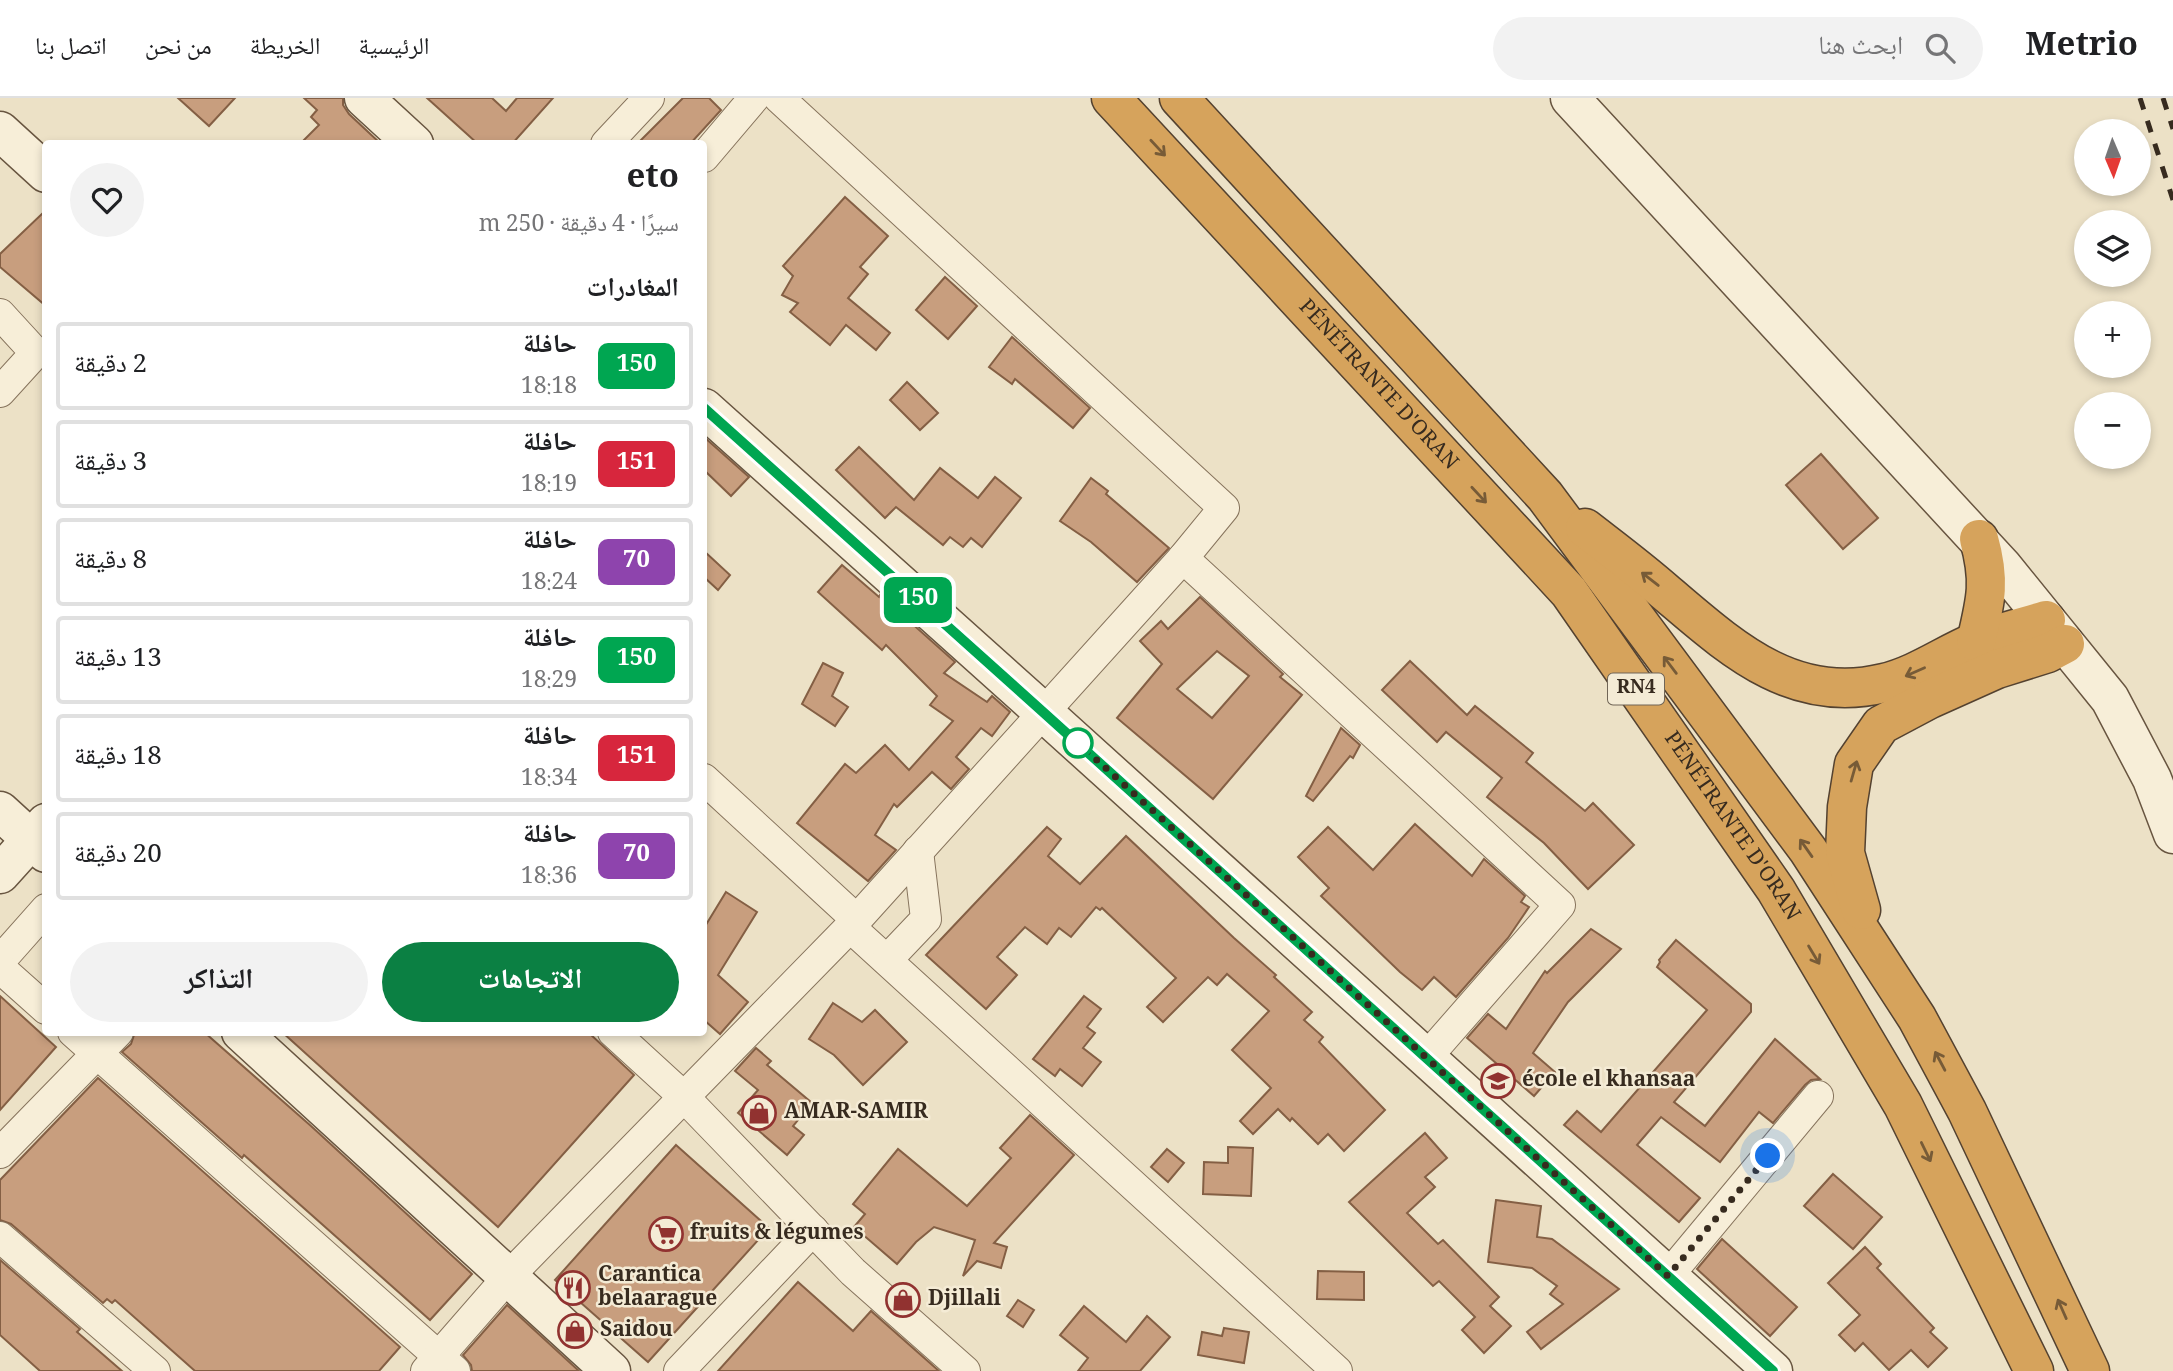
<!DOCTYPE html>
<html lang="ar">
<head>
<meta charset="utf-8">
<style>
  body { margin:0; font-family:Georgia,"Noto Naskh Arabic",serif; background:#f2f2f2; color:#202124; direction:rtl; height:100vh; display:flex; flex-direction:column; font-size:26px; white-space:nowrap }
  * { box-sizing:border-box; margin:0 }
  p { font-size:23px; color:#757577 }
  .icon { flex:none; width:38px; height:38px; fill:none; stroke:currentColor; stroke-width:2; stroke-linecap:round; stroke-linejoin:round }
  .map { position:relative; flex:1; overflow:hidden; direction:ltr }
  .drawer { position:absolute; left:42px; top:42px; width:665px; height:896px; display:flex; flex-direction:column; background:#fff; border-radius:7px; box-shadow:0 4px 10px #0003; direction:rtl }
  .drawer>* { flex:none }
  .badge { padding:0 14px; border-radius:10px; font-size:24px; line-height:46px }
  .needle { width:46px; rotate:178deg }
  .buttons { position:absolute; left:2074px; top:21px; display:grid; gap:14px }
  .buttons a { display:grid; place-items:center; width:77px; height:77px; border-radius:50%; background:#fff; box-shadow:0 4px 10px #0003; font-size:35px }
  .you { position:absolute; width:35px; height:35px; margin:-18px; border:5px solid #fff; border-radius:50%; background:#1a73e8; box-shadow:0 0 0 10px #1a73e833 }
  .map>.badge { position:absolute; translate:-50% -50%; box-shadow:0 0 0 4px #fff }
  h2 { padding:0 28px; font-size:26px; line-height:63px }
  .round { display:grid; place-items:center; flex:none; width:74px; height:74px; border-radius:37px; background:#f2f2f2 }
  .headline { display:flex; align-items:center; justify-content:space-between; height:119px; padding:0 28px }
  h1 { font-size:33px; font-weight:800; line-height:52px }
  .cta { display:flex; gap:14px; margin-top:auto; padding:14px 28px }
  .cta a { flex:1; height:80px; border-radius:42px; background:#0b8043; color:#fff; font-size:28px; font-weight:800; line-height:80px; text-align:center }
  .cta a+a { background:#f2f2f2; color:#202124 }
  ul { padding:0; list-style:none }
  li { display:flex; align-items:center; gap:21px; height:88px; margin:0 14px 10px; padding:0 14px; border:4px solid #e0e0e0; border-radius:7px }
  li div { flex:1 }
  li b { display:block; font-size:26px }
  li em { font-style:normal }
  li .badge { min-width:77px; font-weight:700; text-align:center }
  header { display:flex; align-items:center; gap:42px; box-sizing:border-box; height:98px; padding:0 35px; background:#fff; border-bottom:2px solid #e0e0e0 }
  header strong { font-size:33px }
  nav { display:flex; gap:38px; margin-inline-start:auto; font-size:24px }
  .search { width:490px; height:63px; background:#f2f2f2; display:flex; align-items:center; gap:18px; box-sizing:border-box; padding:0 24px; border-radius:38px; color:#757577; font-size:26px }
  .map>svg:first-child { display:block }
</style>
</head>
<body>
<header>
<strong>Metrio</strong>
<div class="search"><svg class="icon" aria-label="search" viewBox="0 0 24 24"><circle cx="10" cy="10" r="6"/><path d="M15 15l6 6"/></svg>ابحث هنا</div>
<nav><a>الرئيسية</a><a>الخريطة</a><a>من نحن</a><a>اتصل بنا</a></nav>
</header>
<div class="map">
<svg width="2173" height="1273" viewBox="0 0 2173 1273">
  <rect width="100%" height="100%" fill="#ece1c6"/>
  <g fill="#c89e7e" stroke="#845f44" stroke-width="2" fill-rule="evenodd">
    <polygon points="178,0 235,0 209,28"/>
    <polygon points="304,0 343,0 343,7 349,16 381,46 300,46 319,27 311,19 317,12"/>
    <polygon points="427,0 492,0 506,13 517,0 553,0 512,46 478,46"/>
    <polygon points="683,0 709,0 721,12 690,46 637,46"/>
    <polygon points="845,99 888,138 860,169 868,176 848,200 890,235 876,252 846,227 830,247 790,214 798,205 782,197 793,178 783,168"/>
    <polygon points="46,112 46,208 0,169 0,156"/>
    <polygon points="945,179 977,208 948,241 916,212"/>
    <polygon points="1012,239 1090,310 1073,330 1015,281 1012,286 989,269"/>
    <polygon points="907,284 938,315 920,332 890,302"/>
    <polygon points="704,339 749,379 731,398 704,372"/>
    <polygon points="859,349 914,402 940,370 978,400 995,379 1021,400 982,449 971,440 963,449 950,439 943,447 896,409 885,420 836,372"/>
    <polygon points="1821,356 1878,420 1843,451 1786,387"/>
    <polygon points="1091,380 1108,393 1106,396 1169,450 1137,484 1091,444 1060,423"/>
    <polygon points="704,453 730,477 718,492 704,479"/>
    <polygon points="842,467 879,499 880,497 955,564 944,575 987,604 992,598 1010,614 992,638 981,630 956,659 969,671 951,691 932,674 897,709 894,706 875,737 896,752 868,783 797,725 845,666 856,675 885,647 909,672 953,623 930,607 937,598 886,547 882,552 818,494"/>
    <path d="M1200 499 1283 576 1280 579 1302 597 1213 701 1117 620 1162 566 1140 543 1161 523 1168 531ZM1217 553 1249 578 1212 620 1177 591Z"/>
    <polygon points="1410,563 1467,617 1475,608 1533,655 1526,664 1585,713 1593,705 1634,747 1588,791 1544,745 1487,699 1502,680 1446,634 1437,644 1382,592"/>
    <polygon points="823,565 843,575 832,598 848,609 835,628 802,606"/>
    <polygon points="1341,630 1360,647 1353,660 1350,658 1313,703 1306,698"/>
    <polygon points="1415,726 1472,778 1484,761 1525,798 1521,804 1529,809 1508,840 1456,899 1434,879 1422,892 1400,874 1321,798 1329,790 1298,759 1328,729 1373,772"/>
    <polygon points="1047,729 1061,741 1048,758 1080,786 1126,738 1234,840 1276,877 1274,879 1312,914 1304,922 1323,939 1319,944 1385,1012 1344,1053 1328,1036 1318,1046 1292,1020 1290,1023 1278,1011 1253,1036 1240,1023 1271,990 1232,952 1269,913 1227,876 1217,887 1208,879 1163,924 1147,909 1176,880 1102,810 1100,812 1096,809 1071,839 1059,830 1047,846 1025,829 997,859 1017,877 986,911 926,857"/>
    <polygon points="726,794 757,814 718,877 748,904 720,936 704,922 704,830"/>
    <polygon points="1591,831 1621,851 1568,904 1533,955 1555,974 1534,998 1467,940 1488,916 1506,931 1545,873 1547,875"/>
    <polygon points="1676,842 1751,906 1751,914 1674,1004 1705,1028 1775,941 1820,981 1811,982 1805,987 1773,1025 1759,1014 1720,1064 1661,1019 1637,1047 1700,1100 1679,1124 1564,1027 1577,1013 1601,1034 1707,912 1657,869 1660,864 1659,862"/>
    <polygon points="0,898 56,949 0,1012"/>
    <polygon points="1084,898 1101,911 1087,929 1095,935 1083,950 1101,964 1082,988 1060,971 1055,978 1033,961"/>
    <polygon points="833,905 862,924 875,912 907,944 863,987 834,957 809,941"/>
    <polygon points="135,934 204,934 311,1028 472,1176 430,1222 244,1057 242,1060 122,954 131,946"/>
    <polygon points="282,934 588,934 634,977 498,1129"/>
    <polygon points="756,950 771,963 767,967 812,1005 793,1028 804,1037 787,1057 738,1015 758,992 735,973"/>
    <polygon points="98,980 400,1249 379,1273 195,1273 115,1202 112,1205 107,1201 103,1205 11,1126 0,1122 0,1082"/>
    <polygon points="1030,1017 1074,1057 994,1145 1007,1149 1001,1170 977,1163 963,1178 975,1142 934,1129 916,1144 897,1166 854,1129 865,1116 853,1106 898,1051 967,1108 1011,1060 1000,1050"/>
    <polygon points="1425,1035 1447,1060 1425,1079 1435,1089 1407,1115 1438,1146 1443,1142 1499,1199 1490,1208 1511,1228 1484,1255 1462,1232 1475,1219 1439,1183 1433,1188 1349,1104"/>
    <polygon points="676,1047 769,1130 648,1264 555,1182"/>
    <polygon points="1228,1049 1253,1050 1251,1098 1203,1096 1204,1064 1228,1065"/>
    <polygon points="1167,1051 1184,1065 1168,1084 1151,1069"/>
    <polygon points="1833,1076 1882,1119 1853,1151 1804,1108"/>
    <polygon points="1496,1102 1541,1108 1537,1139 1552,1141 1619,1191 1541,1251 1527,1234 1563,1206 1550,1196 1557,1188 1532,1170 1488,1164"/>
    <polygon points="1722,1141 1797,1209 1770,1238 1697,1171"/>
    <polygon points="1865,1149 1881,1166 1877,1170 1934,1230 1930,1234 1947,1250 1928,1269 1911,1252 1889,1272 1863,1245 1855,1253 1839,1237 1860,1217 1828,1185"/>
    <polygon points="0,1162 80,1231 77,1234 122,1273 40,1273 0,1237"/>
    <polygon points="1318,1173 1364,1174 1364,1202 1317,1201"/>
    <polygon points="798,1184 853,1233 871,1213 939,1273 718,1273"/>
    <polygon points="1018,1202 1034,1212 1023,1229 1007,1218"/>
    <polygon points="507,1207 579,1273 472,1273 471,1267 463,1257"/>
    <polygon points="1084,1208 1126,1244 1147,1218 1170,1239 1140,1273 1078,1273 1088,1260 1060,1237"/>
    <polygon points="1224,1230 1249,1234 1244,1265 1198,1257 1202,1234 1222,1238"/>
  </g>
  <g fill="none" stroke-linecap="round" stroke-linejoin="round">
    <g stroke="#86735c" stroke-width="32">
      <g id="street">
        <polyline points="606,46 649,0"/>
        <polyline points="704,59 754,0"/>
        <polyline points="0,216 33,252 30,261 0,294"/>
        <polyline points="1183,460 1560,807 1426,960"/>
        <polyline points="704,681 856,821"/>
        <polyline points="850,829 1337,1273"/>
        <polyline points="887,862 926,821 918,753"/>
        <polyline points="0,863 46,811"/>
        <polyline points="0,870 46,911"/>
        <polyline points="73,934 455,1273"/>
        <polyline points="613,934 684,999 853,1174 965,1273"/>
        <polyline points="0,1055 118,934"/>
        <polyline points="0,1139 155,1273"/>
        <polyline points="1668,1178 1818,998"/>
        <polyline points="426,1273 508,1179 850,829 1183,460 1224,410 779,0"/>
        <polyline points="679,1273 813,1132"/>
      </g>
    </g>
    <g stroke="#685540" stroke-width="41">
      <g id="secondary">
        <polyline points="364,0 414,46"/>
        <polyline points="1570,0 2003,469 2110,601 2152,681 2173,736"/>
        <polyline points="0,33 46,75"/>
        <polyline points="704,310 1043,614 1773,1273"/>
        <polyline points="0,713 46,755"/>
        <polyline points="0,776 46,725"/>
        <polyline points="241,934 611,1273"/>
      </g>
    </g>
    <g stroke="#544230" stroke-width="41">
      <g id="highway">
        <path id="s1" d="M1111 0 1569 494 1776 792 1903 1007 2034 1273"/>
        <polyline points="1179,0 1545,398 1808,752 1917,920 1967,1013 2090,1273"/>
        <path d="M1585 430C1612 451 1639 471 1664 493 1728 547 1791 608 1884 585 1917 577 1944 557 1975 544 1998 535 2023 529 2046 522"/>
        <path d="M1976 544C1986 502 1991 483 1979 441"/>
        <polyline points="1861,812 1845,755 1847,709 1854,666 1881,627 1930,601 1997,571 2048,555 2065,546"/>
      </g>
    </g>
    <use href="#street" stroke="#f7eed8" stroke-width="30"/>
    <use href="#secondary" stroke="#f7eed8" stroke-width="38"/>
    <use href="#highway" stroke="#d6a35c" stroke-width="38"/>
    <g stroke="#372b1f" stroke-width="5" stroke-dasharray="12 12" stroke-linecap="butt">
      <polyline points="2140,0 2173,102"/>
      <polyline points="2163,0 2173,31"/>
    </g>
  </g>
  <defs><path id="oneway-shaft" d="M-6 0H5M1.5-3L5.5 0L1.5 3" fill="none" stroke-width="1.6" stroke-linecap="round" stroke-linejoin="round" transform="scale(1.75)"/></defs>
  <g stroke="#775b37">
    <use href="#oneway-shaft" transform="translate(1158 50) rotate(47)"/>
    <use href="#oneway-shaft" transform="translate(1479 397) rotate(47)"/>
    <use href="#oneway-shaft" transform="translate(1650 481) rotate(-142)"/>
    <use href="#oneway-shaft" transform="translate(1670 567) rotate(-127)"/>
    <use href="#oneway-shaft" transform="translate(1915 574) rotate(156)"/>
    <use href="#oneway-shaft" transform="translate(1854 673) rotate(-74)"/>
    <use href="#oneway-shaft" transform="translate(1806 750) rotate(-125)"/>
    <use href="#oneway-shaft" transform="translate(1814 857) rotate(59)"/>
    <use href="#oneway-shaft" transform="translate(1940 963) rotate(-118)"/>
    <use href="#oneway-shaft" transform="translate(1926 1054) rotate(64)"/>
    <use href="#oneway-shaft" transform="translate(2062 1211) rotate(-114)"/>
  </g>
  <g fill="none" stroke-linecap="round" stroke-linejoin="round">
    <g stroke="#fff" stroke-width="16">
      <polyline id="line" points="704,310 1043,614 1773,1273"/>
    </g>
    <use href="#line" stroke="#00a651" stroke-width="10"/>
    <polyline stroke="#372b1f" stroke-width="7" stroke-dasharray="0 12.6" points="1078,645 1668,1178 1768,1058"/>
  </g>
  <defs>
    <g id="school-ring" transform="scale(1.75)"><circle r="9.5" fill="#f4ebd5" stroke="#913230" stroke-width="1.5"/><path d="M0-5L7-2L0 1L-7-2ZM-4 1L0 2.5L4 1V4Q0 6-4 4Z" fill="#913230"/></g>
    <g id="shop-ring" transform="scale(1.75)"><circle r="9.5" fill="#f4ebd5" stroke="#913230" stroke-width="1.5"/><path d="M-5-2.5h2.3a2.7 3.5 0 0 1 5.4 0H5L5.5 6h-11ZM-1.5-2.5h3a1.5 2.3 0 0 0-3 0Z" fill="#913230"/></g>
    <g id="supermarket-ring" transform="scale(1.75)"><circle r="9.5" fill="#f4ebd5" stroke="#913230" stroke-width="1.5"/><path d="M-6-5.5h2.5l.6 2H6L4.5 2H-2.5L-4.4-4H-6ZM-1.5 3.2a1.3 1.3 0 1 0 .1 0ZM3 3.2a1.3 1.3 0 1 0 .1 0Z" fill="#913230"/></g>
    <g id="restaurant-ring" transform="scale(1.75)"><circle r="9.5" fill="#f4ebd5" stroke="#913230" stroke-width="1.5"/><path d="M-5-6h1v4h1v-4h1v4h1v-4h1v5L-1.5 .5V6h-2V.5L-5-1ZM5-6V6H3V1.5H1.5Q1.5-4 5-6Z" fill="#913230"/></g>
  </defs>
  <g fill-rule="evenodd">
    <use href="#school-ring" x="1498" y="983"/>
    <use href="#shop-ring" x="759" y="1015"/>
    <use href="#supermarket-ring" x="666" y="1136"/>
    <use href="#restaurant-ring" x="573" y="1190"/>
    <use href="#shop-ring" x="903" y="1202"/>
    <use href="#shop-ring" x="575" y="1233"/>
  </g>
  <circle fill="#fff" stroke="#00a651" stroke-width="3.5" cx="1078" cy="645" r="14"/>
  <g text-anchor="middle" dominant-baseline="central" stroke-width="5" stroke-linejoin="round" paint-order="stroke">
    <rect fill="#f4ebd5" stroke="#706556" stroke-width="2" x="1608" y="575.5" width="56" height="31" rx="5"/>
    <g font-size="19" font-weight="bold" fill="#372b1f">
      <text x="1636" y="591">RN4</text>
    </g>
    <g font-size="21" fill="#372b1f" stroke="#f4ebd5">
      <text stroke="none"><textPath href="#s1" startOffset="392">PÉNÉTRANTE D'ORAN</textPath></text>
      <text stroke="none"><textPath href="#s1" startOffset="959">PÉNÉTRANTE D'ORAN</textPath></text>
    </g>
    <g font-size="21" font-weight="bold" fill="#372b1f" stroke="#f4ebd5" text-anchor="start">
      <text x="1522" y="983">école el khansaa</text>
      <text x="784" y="1015">AMAR-SAMIR</text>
      <text x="690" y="1136">fruits &amp; légumes</text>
      <text x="598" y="1178">Carantica<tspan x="598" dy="24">belaarague</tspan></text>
      <text x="928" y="1202">Djillali</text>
      <text x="600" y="1233">Saidou</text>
    </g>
  </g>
</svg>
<div class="buttons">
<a><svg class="needle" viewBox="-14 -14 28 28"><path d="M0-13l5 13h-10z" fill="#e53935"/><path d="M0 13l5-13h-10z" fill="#757577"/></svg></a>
<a><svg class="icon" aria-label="layers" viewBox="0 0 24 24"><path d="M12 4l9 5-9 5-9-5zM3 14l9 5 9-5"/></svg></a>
<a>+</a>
<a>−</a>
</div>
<div class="you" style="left:1768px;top:1058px"></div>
<b class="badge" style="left:918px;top:502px;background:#00a651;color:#fff">150</b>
<section class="drawer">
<div class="headline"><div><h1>eto</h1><p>سيرًا · 4 دقيقة · 250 m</p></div><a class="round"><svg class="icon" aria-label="heart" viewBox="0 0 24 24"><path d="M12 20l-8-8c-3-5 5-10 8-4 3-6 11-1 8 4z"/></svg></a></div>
<h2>المغادرات</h2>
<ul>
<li><span class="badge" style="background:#00a651;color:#fff">150</span><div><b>حافلة</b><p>18:18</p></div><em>2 دقيقة</em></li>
<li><span class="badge" style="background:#d7263d;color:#fff">151</span><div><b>حافلة</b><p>18:19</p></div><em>3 دقيقة</em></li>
<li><span class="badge" style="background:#8e44ad;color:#fff">70</span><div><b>حافلة</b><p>18:24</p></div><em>8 دقيقة</em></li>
<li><span class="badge" style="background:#00a651;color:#fff">150</span><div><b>حافلة</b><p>18:29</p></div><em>13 دقيقة</em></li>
<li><span class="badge" style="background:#d7263d;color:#fff">151</span><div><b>حافلة</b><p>18:34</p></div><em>18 دقيقة</em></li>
<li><span class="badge" style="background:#8e44ad;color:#fff">70</span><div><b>حافلة</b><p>18:36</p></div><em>20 دقيقة</em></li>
</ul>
<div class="cta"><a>الاتجاهات</a><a>التذاكر</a></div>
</section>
</div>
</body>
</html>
